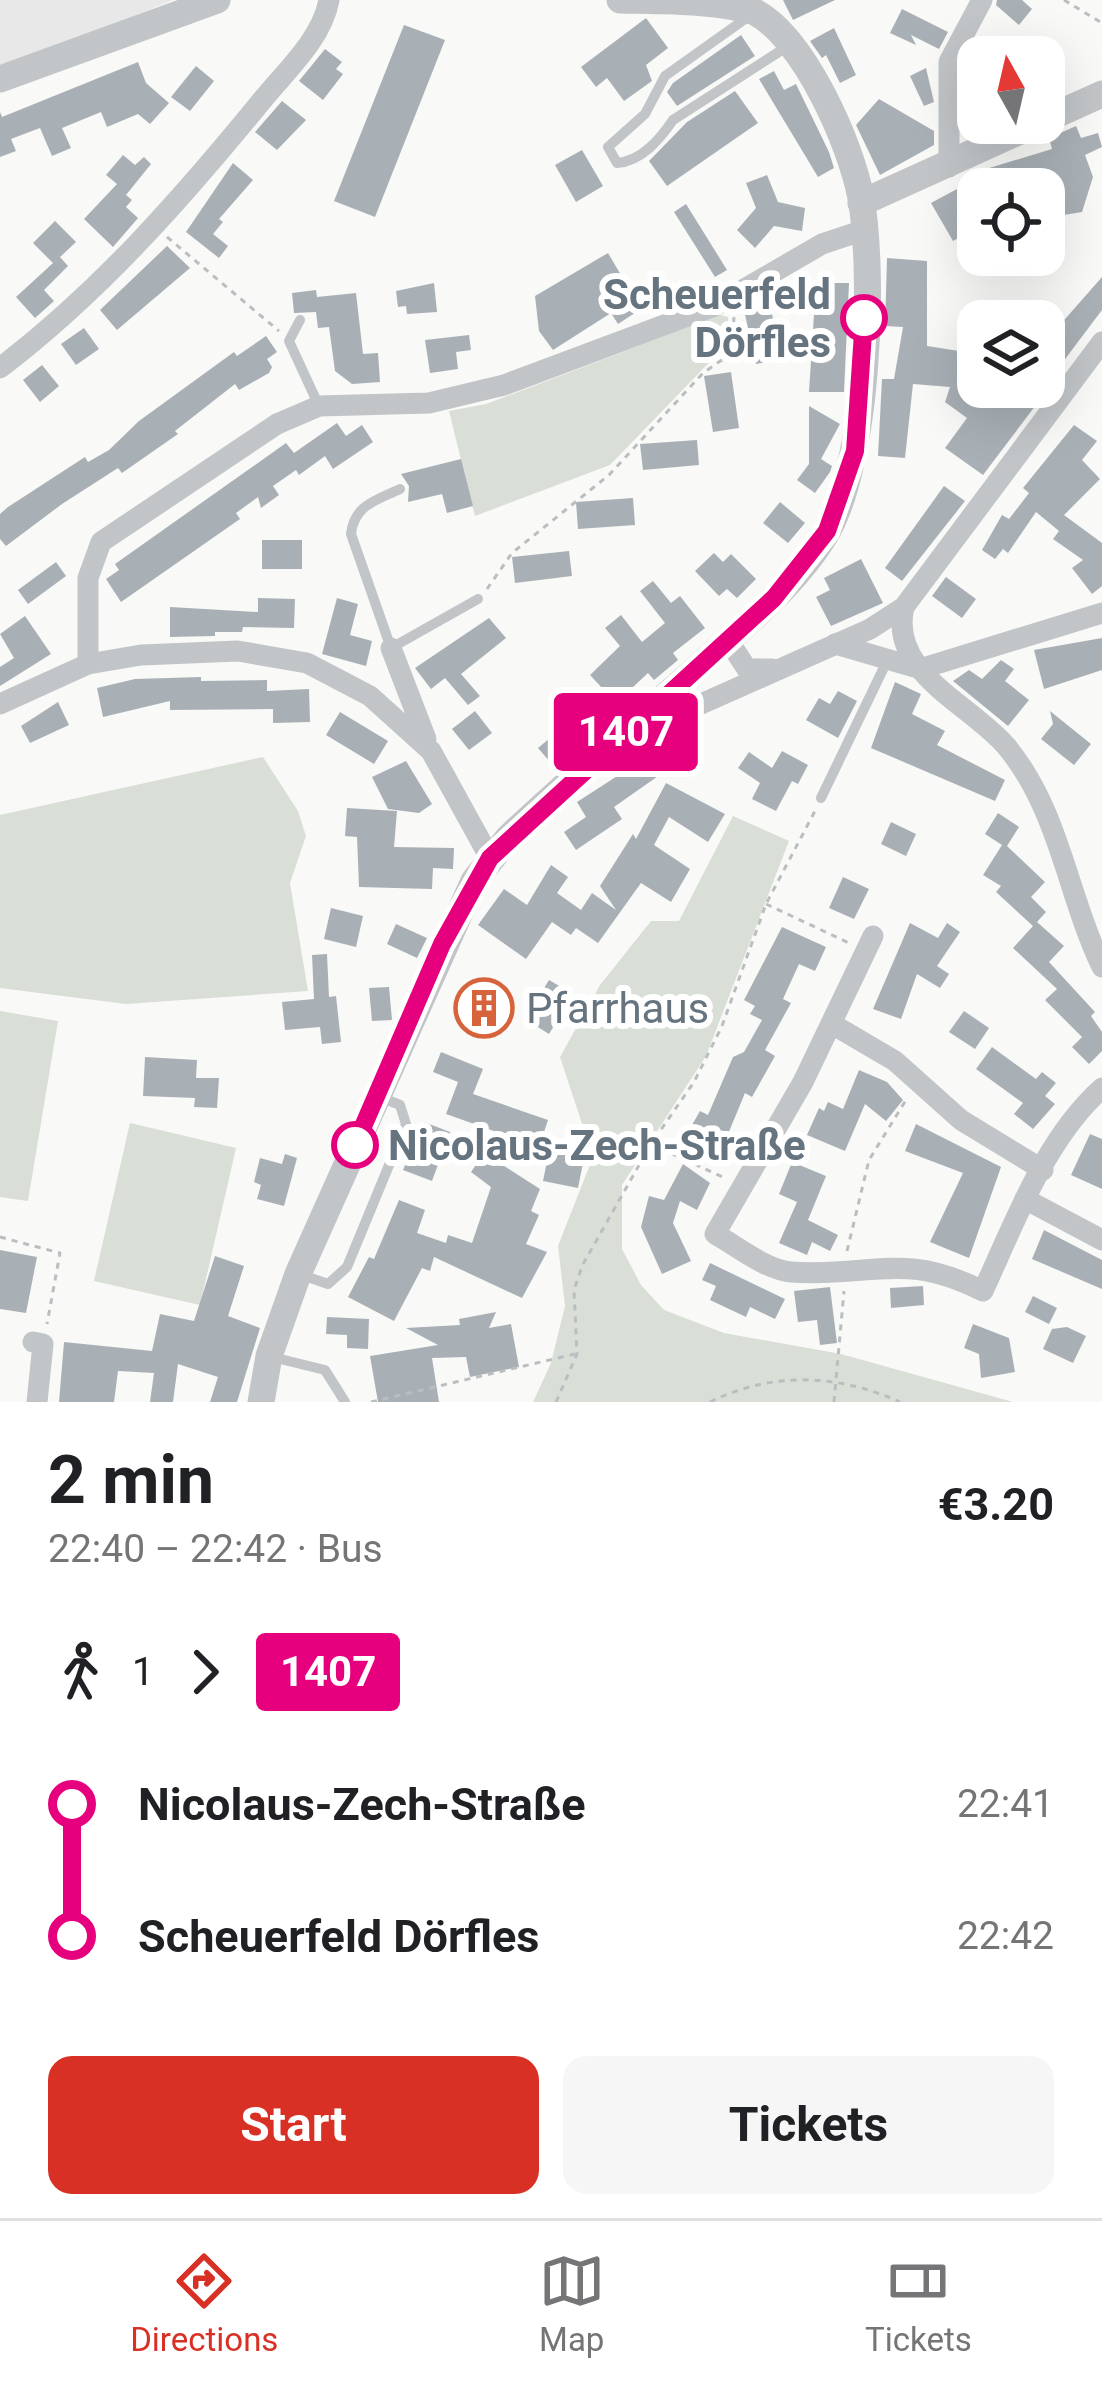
<!DOCTYPE html>
<html lang="en">
<head>
<meta charset="utf-8">
<style>
  body { margin:0; font-family:Roboto,sans-serif; background:#f6f6f6; color:#202124; height:100vh; display:flex; flex-direction:column; font-size:45px; white-space:nowrap }
  * { box-sizing:border-box; margin:0 }
  p { font-size:39px; color:#757577 }
  .icon { flex:none; width:66px; height:66px; fill:none; stroke:currentColor; stroke-width:2; stroke-linecap:round; stroke-linejoin:round }
  .map { position:relative; height:1402px; overflow:hidden }
  .sheet { display:flex; flex-direction:column; background:#fff; flex:1 }
  .sheet>* { flex:none }
  .badge { padding:0 24px; border-radius:9px; font-size:42px; line-height:78px }
  .needle { width:78px; rotate:352deg }
  .controls { position:absolute; left:957px; top:36px; display:grid; gap:24px }
  .controls a { display:grid; place-items:center; width:108px; height:108px; border-radius:24px; background:#fff; box-shadow:0 12px 48px #0002; font-size:60px }
  .map>.badge { position:absolute; translate:-50% -50%; box-shadow:0 0 0 6px #fff }
  .legs { display:flex; align-items:center; gap:18px; height:132px; padding:0 48px; font-size:39px }
  .legs p { margin-inline-start:auto }
  .headline { display:flex; align-items:center; justify-content:space-between; height:204px; padding:0 48px }
  h1 { font-size:66px; font-weight:700; line-height:90px }
  .action { display:flex; gap:24px; margin-top:auto; padding:24px 48px }
  .action a { flex:1; height:138px; border-radius:24px; background:#d93025; color:#fff; font-size:48px; font-weight:700; line-height:138px; text-align:center }
  .action a+a { background:#f6f6f6; color:#202124 }
  ul { padding:0 48px; list-style:none }
  li { display:flex; align-items:center; gap:42px; height:132px; font-size:45px }
  li i { display:grid; place-items:center; width:18px; height:100%; margin:0 15px; background:currentColor }
  li i::after { content:''; width:30px; height:30px; margin:-15px; border:9px solid; border-radius:50%; background:#fff }
  li p { margin-inline-start:auto }
  li:first-child i { background:linear-gradient(#0000 50%,currentColor 0) }
  li:last-child i { background:linear-gradient(currentColor 50%,#0000 0) }
  .tabs { display:flex; justify-content:space-around; align-items:center; height:168px; border-top:3px solid #e0e0e0; background:#fff; font-size:33px; color:#757577 }
  .tabs a { display:grid; justify-items:center; gap:6px }
  .tabs .selected { color:#d93025 }
  .map>svg:first-child { display:block }
</style>
</head>
<body>
<div class="map">
<svg width="1102" height="1402" viewBox="0 0 1102 1402">
  <rect width="100%" height="100%" fill="#f9f9f7"/>
  <polygon fill="#e7e8e7" points="0,0 173,0 0,71"/>
  <g fill="#d9ded6">
    <polygon points="720,315 728,317 729,342 610,465 475,516 449,411 486,404"/>
    <polygon points="263,757 298,811 306,836 290,883 308,991 126,1004 0,988 0,815"/>
    <polygon points="733,816 789,841 706,1056 622,1185 622,1249 641,1285 664,1310 724,1333 841,1354 1013,1402 533,1402 551,1363 565,1306 558,1246 593,1157 560,1057 600,985 651,921 679,921"/>
    <polygon points="0,1011 58,1021 28,1201 0,1197"/>
    <polygon points="130,1123 236,1148 200,1305 94,1281"/>
  </g>
  <g fill="#a9b0b5">
    <polygon points="783,0 835,0 793,20"/>
    <polygon points="997,0 1022,0 1032,9 1019,25 996,5"/>
    <polygon points="902,9 948,32 939,49 911,35 916,45 890,33"/>
    <polygon points="646,18 668,48 646,65 652,81 624,101 607,78 596,87 581,67"/>
    <polygon points="404,25 445,40 375,217 334,201"/>
    <polygon points="834,28 856,75 840,83 826,55 822,58 810,41"/>
    <polygon points="741,35 755,56 677,106 667,92 673,83"/>
    <polygon points="325,49 342,62 336,69 343,74 323,100 299,81"/>
    <polygon points="138,62 146,83 169,103 150,124 138,114 107,127 101,112 62,128 71,148 52,156 40,128 11,139 16,151 0,157 0,112 2,117"/>
    <polygon points="196,66 214,81 190,111 171,97"/>
    <polygon points="926,68 934,102 924,106 910,76"/>
    <polygon points="774,71 784,90 796,84 829,152 834,168 818,177 759,79"/>
    <polygon points="735,91 758,123 667,186 649,161 687,122"/>
    <polygon points="879,99 934,131 934,145 880,175 856,125"/>
    <polygon points="282,101 306,120 277,150 255,132"/>
    <polygon points="1076,126 1081,138 1098,133 1102,147 1085,155 1093,177 1082,212 1064,215 1057,189 992,189 986,169 1052,149 1049,138"/>
    <polygon points="582,150 603,186 576,202 555,165"/>
    <polygon points="123,155 135,165 144,157 151,164 126,195 132,200 126,207 138,218 113,247 84,219 117,184 106,175"/>
    <polygon points="233,163 253,180 219,219 223,222 213,234 228,246 219,258 186,232"/>
    <polygon points="767,175 778,202 805,208 802,231 774,226 755,248 737,230 756,208 746,183"/>
    <polygon points="957,189 978,227 953,241 931,203"/>
    <polygon points="686,204 727,270 715,277 674,212"/>
    <polygon points="55,221 76,242 60,257 68,266 44,290 54,301 35,318 16,297 53,263 33,243"/>
    <polygon points="167,246 190,268 117,330 100,310"/>
    <polygon points="608,253 641,309 618,324 611,313 553,350 539,331 535,296"/>
    <polygon points="887,258 927,261 927,346 978,354 978,387 1038,387 1045,393 983,475 945,448 967,418 945,402 950,387 913,384 905,458 878,456 882,379 894,379 903,327 885,326"/>
    <polygon points="1102,277 1102,310 1044,387 1044,343"/>
    <polygon points="434,283 437,312 407,314 406,306 398,307 396,291"/>
    <polygon points="816,283 849,283 844,392 809,392"/>
    <polygon points="316,290 317,297 356,293 363,354 378,353 380,382 352,384 335,371 329,327 318,328 316,312 294,313 292,293"/>
    <polygon points="770,304 781,359 756,364 744,310"/>
    <polygon points="84,328 99,349 76,365 61,344"/>
    <polygon points="469,335 471,350 456,352 458,369 430,373 425,340"/>
    <polygon points="266,336 277,352 267,359 272,367 269,373 239,390 235,384 175,431 178,434 122,473 118,468 62,504 6,546 0,539 0,514 8,507 85,457 88,462 109,450 139,421 234,352 237,356"/>
    <polygon points="42,365 59,386 40,402 23,380"/>
    <polygon points="731,372 739,428 713,432 704,376"/>
    <polygon points="809,406 840,424 821,459 832,466 830,472 815,493 797,480 809,464"/>
    <polygon points="337,423 346,436 362,425 373,442 333,469 325,456 299,475 296,470 273,486 279,495 261,508 258,497 236,513 240,519 121,602 106,579 119,570 115,564 286,443 294,453"/>
    <polygon points="1074,425 1097,441 1082,460 1100,479 1064,515 1102,543 1102,586 1092,594 1072,568 1083,560 1053,539 1059,531 1036,512 1008,553 1003,549 995,559 982,550 1002,515 1009,519 1029,493 1023,488"/>
    <polygon points="697,440 699,465 643,470 640,444"/>
    <polygon points="461,459 473,506 447,513 442,494 408,502 409,486 401,474"/>
    <polygon points="944,486 965,501 902,581 885,568"/>
    <polygon points="633,498 635,525 578,529 576,502"/>
    <polygon points="780,502 805,523 788,543 763,523"/>
    <rect x="262" y="540" width="40" height="29"/>
    <polygon points="569,551 572,576 515,583 512,557"/>
    <polygon points="714,553 723,562 731,554 756,579 737,598 727,589 719,596 695,571"/>
    <polygon points="861,559 883,603 831,626 816,597 830,590 824,578"/>
    <polygon points="56,562 66,576 28,604 18,590"/>
    <polygon points="946,577 976,599 962,618 932,596"/>
    <polygon points="653,581 671,603 680,596 705,628 673,653 678,660 654,680 648,673 616,703 590,675 620,646 605,628 621,615 642,642 665,623 640,591"/>
    <polygon points="258,598 295,599 294,628 243,627 242,632 215,632 215,636 170,637 170,607 258,612"/>
    <polygon points="337,598 358,604 350,635 372,641 366,666 322,654"/>
    <polygon points="25,616 51,654 0,686 0,667 14,658 0,634"/>
    <polygon points="489,618 506,638 461,674 480,696 468,705 445,678 431,689 415,668"/>
    <polygon points="1102,638 1102,670 1044,689 1034,650"/>
    <polygon points="1001,660 1014,669 1005,681 1029,700 1008,726 953,681 969,670 982,679"/>
    <polygon points="201,677 201,681 267,680 267,691 309,689 310,722 273,723 273,709 170,710 170,701 103,717 97,688 135,679"/>
    <polygon points="895,682 921,694 912,714 945,731 937,745 1005,780 995,801 871,748"/>
    <polygon points="838,691 857,701 838,738 806,720 819,698 830,704"/>
    <polygon points="58,702 69,725 30,743 21,726"/>
    <polygon points="586,708 597,722 586,731 592,738 556,769 538,748"/>
    <polygon points="475,711 492,733 469,750 452,729"/>
    <polygon points="1050,711 1091,744 1074,765 1041,739 1053,724"/>
    <polygon points="340,712 388,741 374,764 326,735"/>
    <polygon points="673,740 656,771 661,774 614,807 622,819 576,850 564,832 586,817 577,802"/>
    <polygon points="782,751 808,765 798,784 792,781 776,811 752,799 760,783 738,768 749,752 772,768"/>
    <polygon points="406,761 432,804 419,813 388,809 372,777"/>
    <polygon points="666,783 725,814 708,842 669,817 654,845 690,869 671,902 641,883 598,943 576,928 571,935 552,922 526,959 478,925 504,889 527,905 551,865 568,877 557,893 581,910 592,893 616,910 600,886 633,834 636,839"/>
    <polygon points="347,808 397,811 394,847 454,848 453,869 433,868 432,889 359,887 357,837 345,836"/>
    <polygon points="998,813 1019,827 1007,846 1045,882 1031,897 1046,912 1037,922 1064,946 1049,962 1095,1012 1091,1016 1102,1032 1102,1051 1089,1064 1072,1047 1082,1037 1045,1000 1057,989 1013,948 1033,926 996,892 1001,886 983,875 1002,845 985,834"/>
    <polygon points="891,822 916,834 906,856 881,844"/>
    <polygon points="843,877 869,889 854,919 829,908"/>
    <polygon points="331,908 363,916 356,947 324,939"/>
    <polygon points="910,923 938,938 947,923 960,932 937,966 949,974 940,988 917,974 901,1019 873,1009"/>
    <polygon points="396,924 427,938 417,958 387,944"/>
    <polygon points="782,927 826,947 815,971 799,964 783,999 791,1003 765,1050 775,1056 752,1097 745,1093 728,1134 721,1130 708,1153 684,1139 700,1111 708,1115 733,1057 744,1052 762,1020 750,1014 755,1006 744,1000"/>
    <polygon points="327,954 329,997 336,996 341,1042 322,1044 320,1027 285,1030 282,1002 314,999 312,955"/>
    <polygon points="490,980 512,999 479,1037 457,1018"/>
    <polygon points="549,980 573,994 549,1034 525,1019"/>
    <polygon points="389,987 392,1020 372,1021 369,988"/>
    <polygon points="964,1011 989,1028 975,1049 949,1032"/>
    <polygon points="992,1047 1036,1079 1042,1072 1056,1083 1045,1096 1055,1104 1033,1129 1014,1114 1023,1103 976,1069"/>
    <polygon points="441,1052 483,1069 473,1094 548,1120 539,1147 446,1114 458,1082 433,1072"/>
    <polygon points="145,1057 197,1060 196,1078 219,1078 217,1108 194,1107 195,1098 143,1096"/>
    <polygon points="859,1070 887,1082 903,1100 886,1121 865,1104 845,1151 807,1135 819,1108 824,1111 828,1102 843,1109"/>
    <polygon points="424,1122 450,1132 432,1181 403,1170"/>
    <polygon points="916,1124 1001,1167 969,1258 930,1242 963,1173 905,1151"/>
    <polygon points="1090,1134 1102,1139 1102,1189 1071,1175"/>
    <polygon points="550,1146 585,1153 578,1188 543,1181"/>
    <polygon points="484,1153 540,1189 531,1211 539,1215 526,1244 547,1252 522,1298 434,1257 430,1271 422,1268 394,1321 348,1297 369,1257 374,1259 399,1200 425,1210 417,1233 446,1243 448,1235 472,1243 491,1187 471,1172"/>
    <polygon points="285,1154 297,1158 284,1206 257,1199 261,1185 254,1182 260,1158 282,1164"/>
    <polygon points="792,1162 826,1176 808,1220 838,1235 830,1251 812,1242 807,1255 779,1243 797,1202 779,1194"/>
    <polygon points="683,1164 710,1183 697,1210 680,1201 673,1223 691,1261 662,1274 641,1227 649,1196 664,1200"/>
    <polygon points="1044,1230 1102,1260 1102,1289 1032,1259"/>
    <polygon points="0,1250 37,1257 26,1313 0,1309"/>
    <polygon points="215,1256 244,1266 228,1316 260,1328 237,1402 210,1402 218,1377 178,1364 173,1402 150,1402 154,1373 118,1371 114,1402 59,1402 64,1342 152,1351 160,1314 194,1321"/>
    <polygon points="710,1263 785,1299 775,1319 750,1307 746,1317 710,1300 716,1286 702,1280"/>
    <polygon points="923,1286 924,1305 891,1308 890,1288"/>
    <polygon points="830,1287 837,1343 820,1345 817,1320 798,1322 794,1291"/>
    <polygon points="1033,1296 1057,1308 1049,1324 1025,1312"/>
    <polygon points="496,1312 489,1328 511,1324 519,1367 470,1377 466,1357 432,1358 439,1402 378,1402 370,1356 438,1345 406,1328 460,1325 459,1319"/>
    <polygon points="327,1317 369,1319 368,1349 347,1348 347,1335 326,1334"/>
    <polygon points="973,1324 1009,1338 1015,1372 981,1378 979,1354 964,1348"/>
    <polygon points="1067,1327 1086,1336 1073,1363 1043,1349 1052,1329"/>
  </g>
  <g fill="none" stroke-linecap="round" stroke-linejoin="round">
    <g stroke="#bbbec0" stroke-width="3" stroke-dasharray="6 6" stroke-linecap="butt">
      <polyline points="1064,0 1102,23"/>
      <polyline points="167,237 279,331"/>
      <polyline points="487,589 512,553 609,475 703,373 732,353 734,316"/>
      <polyline points="766,904 849,943"/>
      <polyline points="651,1144 725,1178"/>
      <polyline points="0,1237 60,1253 47,1324"/>
      <polyline points="847,1251 869,1160 906,1100"/>
      <polyline points="371,1402 575,1354"/>
      <polyline points="556,1402 577,1354 574,1290 582,1266 651,1144 694,1082 722,1026 766,904 815,811"/>
      <path d="M710 1402C773 1371 838 1374 900 1402"/>
      <polyline points="834,1402 844,1291"/>
    </g>
    <g stroke="#c1c5c8" stroke-width="10">
      <path d="M752 14 665 76 645 114 608 147 617 163C642 161 660 139 673 120L788 46"/>
      <polyline points="300,320 289,341 319,406"/>
      <path d="M400 489C377 500 354 505 351 534L391 648 478 599"/>
      <polyline points="821,798 888,659"/>
      <polyline points="302,1275 328,1284 347,1267 406,1124 400,1105 380,1097"/>
      <polyline points="272,1357 325,1370 345,1402"/>
    </g>
    <g stroke="#c1c5c8" stroke-width="21">
      <polyline points="949,167 949,62 982,0"/>
      <path d="M0 368C101 291 184 196 264 98 288 69 322 38 329 0"/>
      <path d="M904 607C888 673 971 704 1007 747 1060 812 1067 894 1102 967"/>
      <polyline points="728,640 747,669 772,669"/>
      <polyline points="835,644 914,667"/>
      <polyline points="391,648 426,739"/>
      <polyline points="88,664 88,578 101,542 277,424 319,406 429,403 504,385 715,306 822,244 864,230"/>
      <polyline points="920,669 1102,613"/>
      <polyline points="0,704 88,664 141,655 238,651 307,663 370,696 431,751 490,858"/>
      <polyline points="629,736 870,629 904,607 1102,342"/>
      <path d="M873 936 803 1082 715 1234C737 1246 766 1270 791 1272 872 1278 901 1250 983 1291 1015 1222 1045 1139 1102 1088"/>
      <polyline points="832,1024 895,1061 961,1120 1043,1170"/>
      <polyline points="1025,1199 1102,1240"/>
      <polyline points="33,1342 43,1344 37,1402"/>
    </g>
    <g stroke="#c1c5c8" stroke-width="27">
      <polyline points="0,79 217,0"/>
      <polyline points="861,203 1102,94"/>
      <path d="M261 1402 269 1356 298 1274 474 881 509 837C573 777 640 720 705 661 747 622 794 586 824 537 868 467 875 279 861 198 851 144 804 38 755 12 718 0 660 1 620 0"/>
    </g>
  </g>
  <g fill="none" stroke-linecap="round" stroke-linejoin="round">
    <g stroke="#fff" stroke-width="27">
      <polyline id="line-1" points="355,1145 442,944 490,858 774,598 827,531 855,451 864,318"/>
    </g>
    <use href="#line-1" stroke="#e6007e" stroke-width="18"/>
  </g>
  <defs>
    <g id="building-ring" transform="scale(3)"><circle r="9.5" fill="#fff" stroke="#d6633b" stroke-width="1.5"/><path d="M-4-6H4V6H1V3H-1V6H-4ZM-2.5-4.3h1.7v1.8h-1.7ZM.8-4.3h1.7v1.8H.8ZM-2.5-1h1.7V.8h-1.7ZM.8-1h1.7V.8H.8Z" fill="#d6633b"/></g>
  </defs>
  <g fill-rule="evenodd">
    <use href="#building-ring" x="484" y="1008"/>
  </g>
  <g fill="#fff" stroke="#e6007e" stroke-width="6">
    <circle cx="864" cy="318" r="21"/>
    <circle cx="355" cy="1145" r="21"/>
  </g>
  <g text-anchor="middle" dominant-baseline="central" stroke-width="12" stroke-linejoin="round" paint-order="stroke">
    <g font-size="42" font-weight="bold" fill="#66747f" stroke="#fff" text-anchor="end">
      <text x="831" y="294">Scheuerfeld<tspan x="831" dy="48">Dörfles</tspan></text>
      <text x="388" y="1145" text-anchor="start">Nicolaus-Zech-Straße</text>
    </g>
    <g font-size="42" fill="#66747f" stroke="#fff" text-anchor="start">
      <text x="526" y="1008">Pfarrhaus</text>
    </g>
  </g>
</svg>
<div class="controls">
<a><svg class="needle" viewBox="-14 -14 28 28"><path d="M0-13l5 13h-10z" fill="#e53935"/><path d="M0 13l5-13h-10z" fill="#757577"/></svg></a>
<a><svg class="icon" aria-label="locate" viewBox="0 0 24 24"><circle cx="12" cy="12" r="6"/><path d="M12 2v4M12 18v4M2 12h4M18 12h4"/></svg></a>
<a><svg class="icon" aria-label="layers" viewBox="0 0 24 24"><path d="M12 4l9 5-9 5-9-5zM3 14l9 5 9-5"/></svg></a>
</div>
<b class="badge" style="left:626px;top:732px;background:#e6007e;color:#fff">1407</b>
</div>
<section class="sheet">
<div class="headline"><div><h1>2 min</h1><p>22:40 – 22:42 · Bus</p></div><b>€3.20</b></div>
<div class="legs"><svg class="icon" aria-label="walk" viewBox="0 0 24 24"><circle cx="13" cy="4" r="2"/><path d="M13 8l-2 6 4 7M11 14l-3 7M7 12l3-4h3l4 4"/></svg>1<svg class="icon" aria-label="forward" viewBox="0 0 24 24"><path d="M9 5l7 7-7 7"/></svg><b class="badge" style="background:#e6007e;color:#fff">1407</b></div>
<ul>
<li><i style="color:#e6007e"></i><b>Nicolaus-Zech-Straße</b><p>22:41</p></li>
<li><i style="color:#e6007e"></i><b>Scheuerfeld Dörfles</b><p>22:42</p></li>
</ul>
<div class="action"><a>Start</a><a>Tickets</a></div>
</section>
<nav class="tabs">
<a class="selected"><svg class="icon" aria-label="directions" viewBox="0 0 24 24"><path d="M12 3l9 9-9 9-9-9zM9 14v-3h6M13 9l2 2-2 2"/></svg>Directions</a>
<a><svg class="icon" aria-label="map" viewBox="0 0 24 24"><path d="M3 6l6-2 6 2 6-2v14l-6 2-6-2-6 2zM9 4v14M15 6v14"/></svg>Map</a>
<a><svg class="icon" aria-label="tickets" viewBox="0 0 24 24"><path d="M3 7h18v10H3zM15 7v10"/></svg>Tickets</a>
</nav>
</body>
</html>
